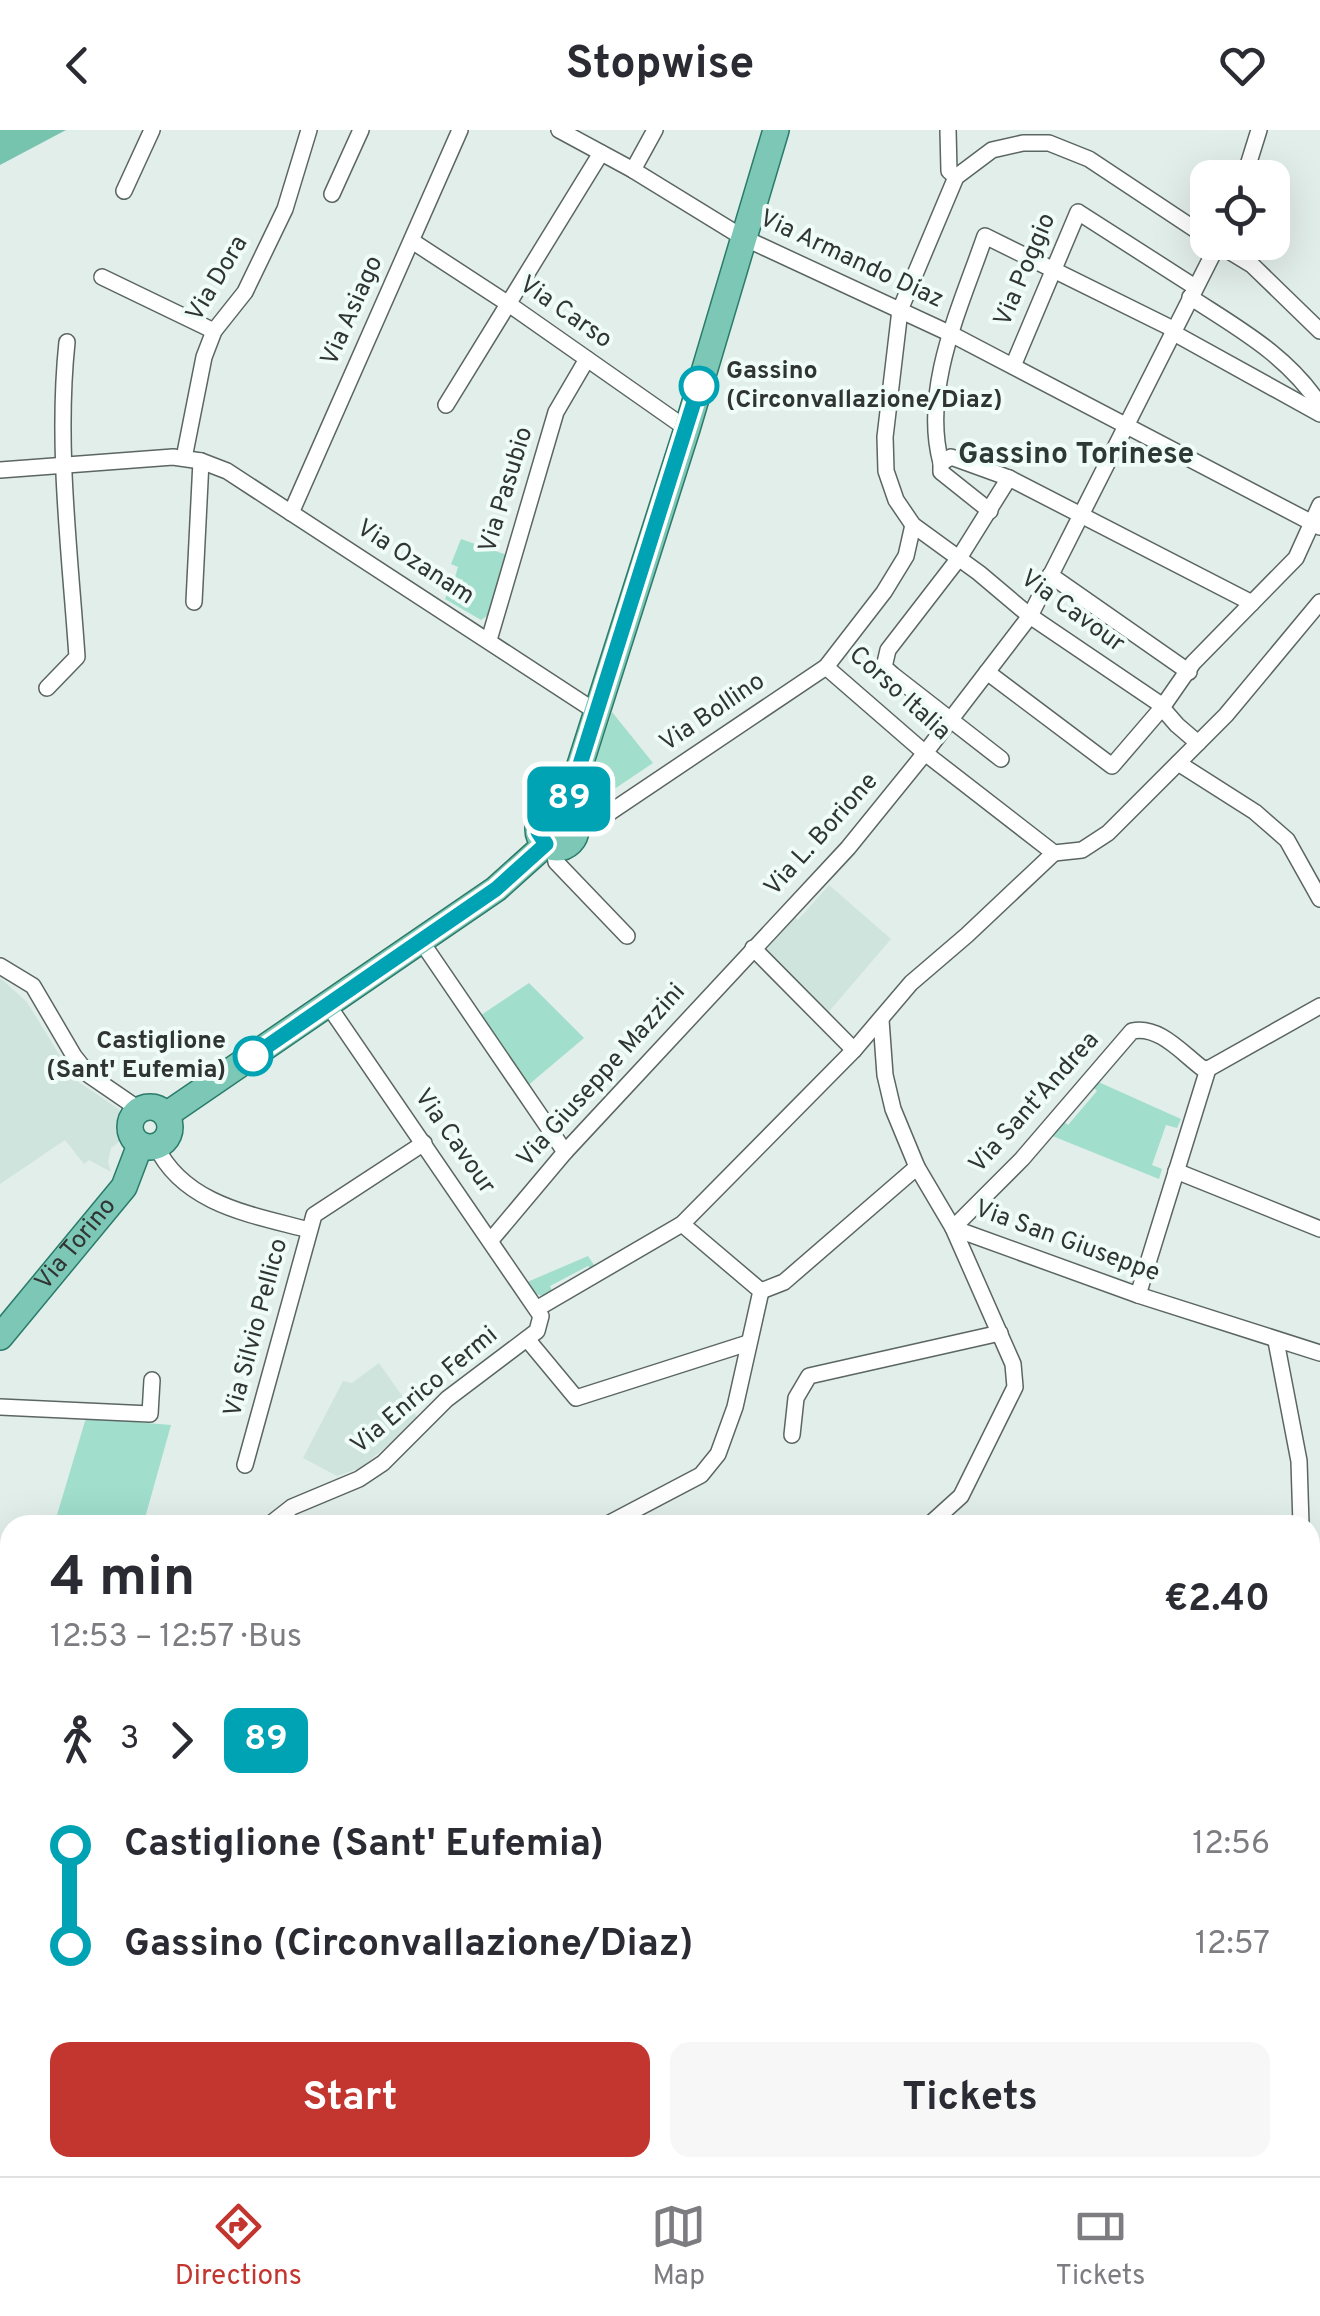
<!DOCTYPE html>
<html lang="en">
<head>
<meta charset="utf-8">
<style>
  body { margin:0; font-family:Overpass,sans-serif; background:#f7f7f7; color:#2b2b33; height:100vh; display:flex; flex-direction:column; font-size:38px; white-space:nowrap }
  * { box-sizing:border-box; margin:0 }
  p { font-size:32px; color:#7c7c81 }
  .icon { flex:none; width:55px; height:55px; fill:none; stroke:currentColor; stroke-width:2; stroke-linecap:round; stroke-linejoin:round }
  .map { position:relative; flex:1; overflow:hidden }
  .side { position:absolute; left:0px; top:1385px; width:1320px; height:662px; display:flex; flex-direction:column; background:#fff; border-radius:30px 30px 0 0; box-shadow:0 10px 40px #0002 }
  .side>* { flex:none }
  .badge { padding:0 20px; border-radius:15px; font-size:35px; line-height:65px }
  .fabs { position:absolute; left:1190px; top:30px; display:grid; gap:20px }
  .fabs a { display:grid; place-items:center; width:100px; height:100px; border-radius:20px; background:#fff; box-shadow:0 10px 40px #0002; font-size:50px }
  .map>.badge { position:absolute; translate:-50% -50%; box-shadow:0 0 0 5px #fff }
  .legs { display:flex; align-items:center; gap:15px; height:110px; padding:0 50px; font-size:32px }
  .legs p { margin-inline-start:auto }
  .headline { display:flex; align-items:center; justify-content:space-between; height:170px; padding:0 50px }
  h1 { font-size:55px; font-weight:700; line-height:75px }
  .primary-button { display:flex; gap:20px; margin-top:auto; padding:20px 50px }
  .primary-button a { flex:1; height:115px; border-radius:20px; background:#c3352f; color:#fff; font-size:40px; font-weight:700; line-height:115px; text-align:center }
  .primary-button a+a { background:#f7f7f7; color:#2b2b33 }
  ul { padding:0 50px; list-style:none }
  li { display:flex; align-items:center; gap:35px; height:100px; font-size:38px }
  li i { display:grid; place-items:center; width:15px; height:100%; margin:0 12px; background:currentColor }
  li i::after { content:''; width:25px; height:25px; margin:-12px; border:8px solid; border-radius:50%; background:#fff }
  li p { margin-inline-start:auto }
  li:first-child i { background:linear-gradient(#0000 50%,currentColor 0) }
  li:last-child i { background:linear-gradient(currentColor 50%,#0000 0) }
  header { display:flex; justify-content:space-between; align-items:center; height:130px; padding:0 50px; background:#fff; font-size:45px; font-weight:700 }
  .tabs { display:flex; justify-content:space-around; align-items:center; height:140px; border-top:2px solid #e1e1e2; background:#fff; font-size:28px; color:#7c7c81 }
  .tabs a { display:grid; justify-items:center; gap:5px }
  .tabs .on { color:#c3352f }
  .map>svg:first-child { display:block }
</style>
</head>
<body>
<header><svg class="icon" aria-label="back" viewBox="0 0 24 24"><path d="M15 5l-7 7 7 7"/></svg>Stopwise<svg class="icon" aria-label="heart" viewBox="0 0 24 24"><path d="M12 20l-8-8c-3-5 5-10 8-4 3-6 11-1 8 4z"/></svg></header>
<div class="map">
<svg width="1320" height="2046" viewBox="0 0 1320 2046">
  <rect width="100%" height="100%" fill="#e2eeea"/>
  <g fill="#d0e4de">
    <polygon points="829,755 891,809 826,885 762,823 795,787 798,790"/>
    <polygon points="0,848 27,872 74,949 123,982 127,989 119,1012 111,1018 108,1032 111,1042 89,1030 84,1034 65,1010 0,1054"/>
    <polygon points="379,1233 419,1290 360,1338 337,1346 303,1328 343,1251 352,1253"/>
    <polygon points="0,1826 10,1828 10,1939 0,1942"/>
  </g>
  <g fill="#a1decc">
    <polygon points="461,409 507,425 491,483 481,490 445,469 453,451 463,453 463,450 455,447 458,437 451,434"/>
    <polygon points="612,582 653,633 604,666 609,673 588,684 582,682 581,676"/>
    <polygon points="529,853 584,908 526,957 481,885"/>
    <polygon points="1094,950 1181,989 1177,998 1166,995 1152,1035 1162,1039 1159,1049 1050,1005 1060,989 1068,995 1097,961 1090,954"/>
    <path d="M588 1126 596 1138 592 1140 588 1136 550 1156 553 1163C540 1170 534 1163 525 1153Z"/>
    <polygon points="86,1288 171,1295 143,1395 54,1395"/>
    <polygon points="1320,1705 1320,1807 1310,1801 1310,1717"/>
    <polygon points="1310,1887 1320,1888 1320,2046 894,2046 887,2038 1310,2038"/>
    <polygon points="5,1921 10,1926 10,1990 0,1999 0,1926"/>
    <polygon points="454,2038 596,2038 593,2046 447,2046"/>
  </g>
  <polygon fill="#76c3ae" points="0,0 66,0 0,35"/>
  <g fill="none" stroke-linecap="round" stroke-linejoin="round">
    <g stroke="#5b6663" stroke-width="18">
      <g id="minor">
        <polyline points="559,0 633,40 742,107 951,204 1320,397"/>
        <polyline points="948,0 949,41 956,47"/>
        <polyline points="633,40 655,0"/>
        <polyline points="1244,48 1259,0"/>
        <polyline points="124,61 152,0"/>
        <polyline points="332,64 361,0"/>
        <polyline points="412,111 510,175 687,299"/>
        <polyline points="1214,112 1252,135 1320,201"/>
        <polyline points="102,147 214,201"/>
        <path d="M1190 167C1239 199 1287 225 1320 275"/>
        <polyline points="1172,202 1320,284"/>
        <polyline points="1013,236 1078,82 1195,157"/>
        <polyline points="446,275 601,23"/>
        <polyline points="184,328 204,227 214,201 245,162 285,79 309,0"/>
        <path d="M941 333C921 258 961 176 985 106L1173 199"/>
        <polyline points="0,340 173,327 201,331 227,341 598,583"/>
        <polyline points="990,381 941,342 941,333 951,327 1009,348 1252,473"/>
        <polyline points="291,383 460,0"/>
        <polyline points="1050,445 1189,542"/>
        <polyline points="194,472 201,331"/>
        <polyline points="489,510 556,282 587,229"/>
        <polyline points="826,537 925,623 1054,723 1082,720 1108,703 1226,585 1320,472"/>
        <polyline points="987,542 1112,636 1161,579 1193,533 1296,428 1320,375"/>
        <path d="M47 558 77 527C70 423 56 316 67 212"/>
        <polyline points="1198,613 1177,595 1157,572 1030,486 979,443 913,395 896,370 886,341 885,307 900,180 956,47 992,20 1023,13 1049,13 1089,29 1208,108"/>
        <polyline points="1001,629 893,545 884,537 888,520 959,428 1009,348"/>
        <polyline points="1178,633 1255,682 1287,710 1320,769"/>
        <polyline points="576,699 600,689 826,537 884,462 906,426 913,395"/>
        <polyline points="554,717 556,732 627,806"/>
        <polyline points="421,811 565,1022"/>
        <polyline points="753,818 854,920"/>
        <polyline points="0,836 33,856 74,926 89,945 140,980"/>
        <polyline points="881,890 885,945 893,979 917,1037 953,1098 1138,1165 1320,1223"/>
        <path d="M156 1016C184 1075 253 1085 309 1100"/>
        <polyline points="1176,1041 1320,1099"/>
        <polyline points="491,1110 565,1022 848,718 925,623 1030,486 1219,112"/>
        <polyline points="761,1161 784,1152 917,1037"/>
        <polyline points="1138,1165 1208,939 1320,876"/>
        <polyline points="538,1178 682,1094 854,920 911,853 967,805 1054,723"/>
        <polyline points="527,1209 576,1268 748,1213"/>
        <polyline points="1276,1211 1299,1331 1301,1395"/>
        <polyline points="0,1277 150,1284 152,1250"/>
        <polyline points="792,1305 796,1268 809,1246 1000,1203"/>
        <polyline points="245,1335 314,1085 424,1013"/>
        <polyline points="269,1395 292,1377 359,1349 383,1333 447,1269 537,1201 541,1186 328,875"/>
        <polyline points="606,1395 701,1345 718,1324 735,1277 761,1161 682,1094"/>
        <path d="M929 1395 961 1366 1015 1257 1013 1234 953 1098 1022 1029 1132 901C1159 895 1182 923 1202 938L1208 939"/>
        <polyline points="0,1496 10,1517"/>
        <polyline points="0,1634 10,1571"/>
        <polyline points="1310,1817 1320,1826"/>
        <polyline points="452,2046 463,2038"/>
      </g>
    </g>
    <g stroke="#2a7b69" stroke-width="28">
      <g id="primary">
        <circle cx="557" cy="699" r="19"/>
        <polyline points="565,682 687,299 776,0"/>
        <circle cx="150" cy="997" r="20"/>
        <polyline points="166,985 496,759 546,714"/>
        <path id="s1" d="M0 1207 124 1057 140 1015"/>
      </g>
    </g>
    <use href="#minor" stroke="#fff" stroke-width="15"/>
    <use href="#primary" stroke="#7dc7b6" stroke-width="25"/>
  </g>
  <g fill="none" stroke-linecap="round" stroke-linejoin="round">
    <g stroke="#fff" stroke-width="22">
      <polyline id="line-1" points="253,926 496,759 546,714 538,702 540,690 554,680 565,682 699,256"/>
    </g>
    <use href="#line-1" stroke="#00a3b4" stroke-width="15"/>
  </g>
  <g fill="#fff" stroke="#00a3b4" stroke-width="5">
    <circle cx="699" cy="256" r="18"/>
    <circle cx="253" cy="926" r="18"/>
  </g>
  <g text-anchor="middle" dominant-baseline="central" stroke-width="8" stroke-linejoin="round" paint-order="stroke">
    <g font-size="25" fill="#303534" stroke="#effcf7">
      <text transform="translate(851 130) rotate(25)">Via Armando Diaz</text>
      <text transform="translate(1026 140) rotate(-67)">Via Poggio</text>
      <text transform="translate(218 149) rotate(-59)">Via Dora</text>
      <text transform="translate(353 181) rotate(-66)">Via Asiago</text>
      <text transform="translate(565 183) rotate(35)">Via Carso</text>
      <text transform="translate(507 360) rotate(-73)">Via Pasubio</text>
      <text transform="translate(415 433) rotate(33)">Via Ozanam</text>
      <text transform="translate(1072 482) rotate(36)">Via Cavour</text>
      <text transform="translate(899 564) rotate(42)">Corso Italia</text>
      <text transform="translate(713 583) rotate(-34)">Via Bollino</text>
      <text transform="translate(822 705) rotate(-48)">Via L. Borione</text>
      <text transform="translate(602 946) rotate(-48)">Via Giuseppe Mazzini</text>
      <text transform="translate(1035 973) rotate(-48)">Via Sant'Andrea</text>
      <text transform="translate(454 1012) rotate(55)">Via Cavour</text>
      <text transform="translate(1067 1112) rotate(20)">Via San Giuseppe</text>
      <text stroke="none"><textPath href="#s1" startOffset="120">Via Torino</textPath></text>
      <text transform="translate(257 1198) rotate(-75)">Via Silvio Pellico</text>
      <text transform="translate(425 1261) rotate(-40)">Via Enrico Fermi</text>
    </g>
    <g font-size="25" font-weight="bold" fill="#303534" stroke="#effcf7" text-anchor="start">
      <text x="726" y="242">Gassino<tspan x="726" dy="29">(Circonvallazione/Diaz)</tspan></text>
      <text x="226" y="912" text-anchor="end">Castiglione<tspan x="226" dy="29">(Sant' Eufemia)</tspan></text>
    </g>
    <g font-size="30" font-weight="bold" fill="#2e3834" stroke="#effcf7">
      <text x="1076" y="325">Gassino Torinese</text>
    </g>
  </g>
</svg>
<div class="fabs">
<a><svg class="icon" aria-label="locate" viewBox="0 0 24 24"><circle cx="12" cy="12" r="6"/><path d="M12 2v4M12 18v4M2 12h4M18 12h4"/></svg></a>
</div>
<b class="badge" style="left:569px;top:669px;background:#00a3b4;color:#fff">89</b>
<section class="side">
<div class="headline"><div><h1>4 min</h1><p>12:53 – 12:57 · Bus</p></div><b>€2.40</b></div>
<div class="legs"><svg class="icon" aria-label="walk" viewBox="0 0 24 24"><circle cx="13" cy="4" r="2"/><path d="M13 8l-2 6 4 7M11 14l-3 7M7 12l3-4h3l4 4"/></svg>3<svg class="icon" aria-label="forward" viewBox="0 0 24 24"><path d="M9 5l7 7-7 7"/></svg><b class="badge" style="background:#00a3b4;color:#fff">89</b></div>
<ul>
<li><i style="color:#00a3b4"></i><b>Castiglione (Sant' Eufemia)</b><p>12:56</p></li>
<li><i style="color:#00a3b4"></i><b>Gassino (Circonvallazione/Diaz)</b><p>12:57</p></li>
</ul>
<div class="primary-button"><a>Start</a><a>Tickets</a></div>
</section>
</div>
<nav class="tabs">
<a class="on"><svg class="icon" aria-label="directions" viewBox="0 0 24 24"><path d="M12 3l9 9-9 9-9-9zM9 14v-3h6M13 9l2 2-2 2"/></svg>Directions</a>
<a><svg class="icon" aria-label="map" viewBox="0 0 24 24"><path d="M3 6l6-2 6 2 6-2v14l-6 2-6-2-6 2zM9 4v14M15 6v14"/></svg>Map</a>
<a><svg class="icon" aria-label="tickets" viewBox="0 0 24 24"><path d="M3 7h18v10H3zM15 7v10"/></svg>Tickets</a>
</nav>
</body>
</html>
